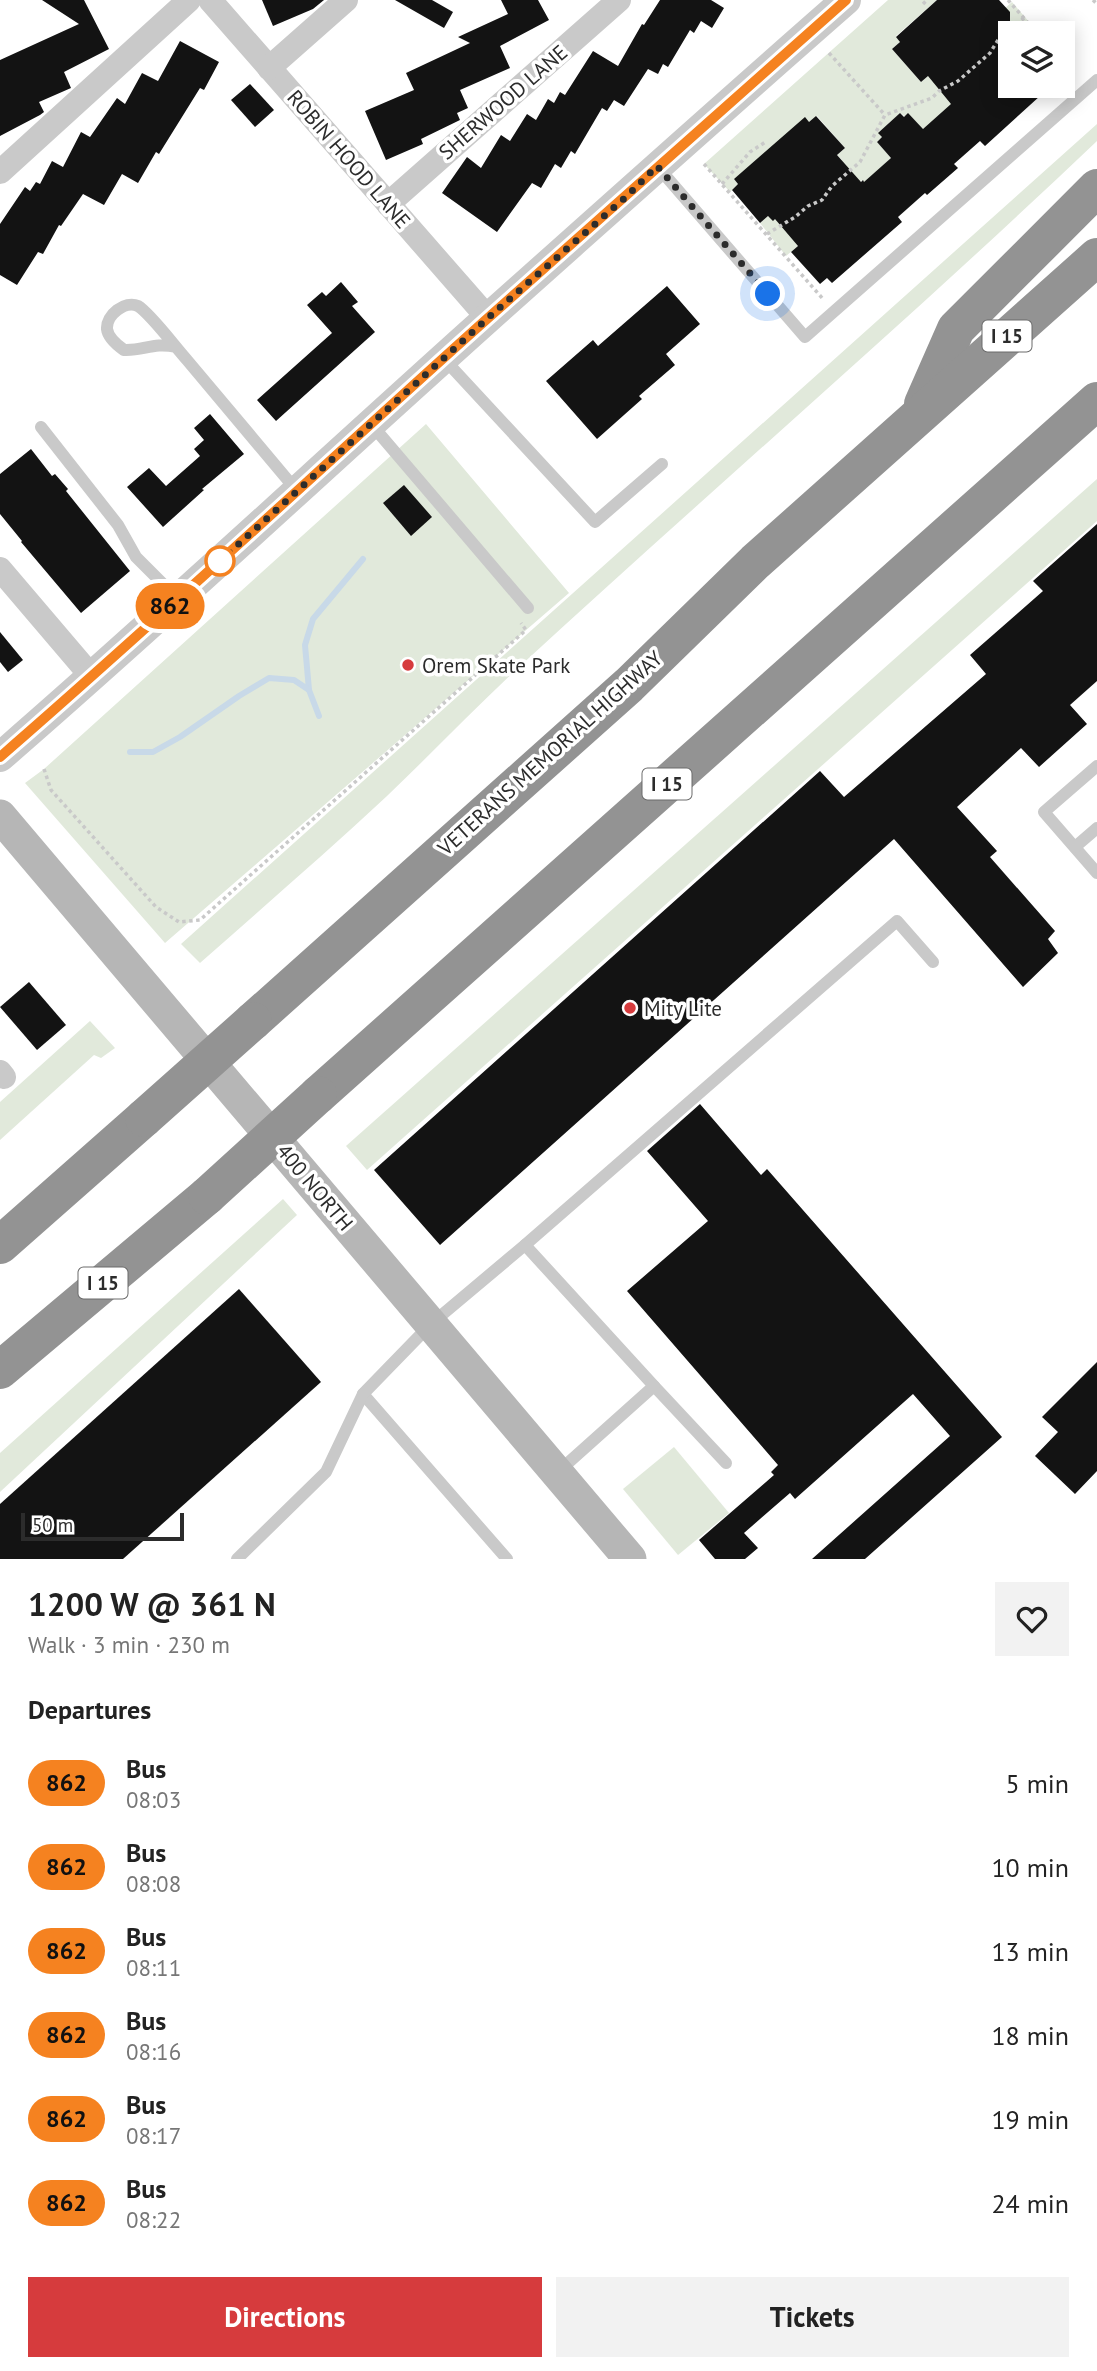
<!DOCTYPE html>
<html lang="en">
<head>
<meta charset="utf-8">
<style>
  body { margin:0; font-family:"PT Sans",sans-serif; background:#f2f2f2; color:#222; height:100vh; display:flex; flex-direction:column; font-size:26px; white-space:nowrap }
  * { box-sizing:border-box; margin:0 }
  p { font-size:23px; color:#767676 }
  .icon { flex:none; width:38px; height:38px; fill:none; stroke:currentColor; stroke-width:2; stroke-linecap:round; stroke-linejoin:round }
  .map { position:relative; height:1559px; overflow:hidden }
  .panel { display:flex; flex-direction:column; background:#fff; flex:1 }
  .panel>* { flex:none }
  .badge { padding:0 14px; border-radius:23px; font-size:24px; line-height:46px }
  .fabs { position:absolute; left:998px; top:21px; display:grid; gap:14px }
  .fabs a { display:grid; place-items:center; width:77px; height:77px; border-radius:0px; background:#fff; box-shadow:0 4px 18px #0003; font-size:35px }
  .scale { position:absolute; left:21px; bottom:18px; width:163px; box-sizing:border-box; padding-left:7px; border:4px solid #2c2c2c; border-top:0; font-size:19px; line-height:24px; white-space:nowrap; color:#2c2c2c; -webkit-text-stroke:5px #fff; paint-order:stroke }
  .you { position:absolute; width:35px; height:35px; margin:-18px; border:5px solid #fff; border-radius:50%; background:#1a73e8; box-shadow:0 0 0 10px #1a73e833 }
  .map>.badge { position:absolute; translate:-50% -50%; box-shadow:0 0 0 4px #fff }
  h2 { padding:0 28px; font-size:26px; line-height:63px }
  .round { display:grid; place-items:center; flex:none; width:74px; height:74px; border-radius:0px; background:#f2f2f2 }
  .headline { display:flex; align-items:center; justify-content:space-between; height:119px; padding:0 28px }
  h1 { font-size:33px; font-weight:700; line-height:52px }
  .primary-button { display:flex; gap:14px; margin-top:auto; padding:14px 28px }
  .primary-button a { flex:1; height:80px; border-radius:0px; background:#d63b3d; color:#fff; font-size:28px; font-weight:700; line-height:80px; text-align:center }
  .primary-button a+a { background:#f2f2f2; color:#222 }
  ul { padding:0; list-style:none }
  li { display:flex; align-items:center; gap:21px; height:84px; padding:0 28px }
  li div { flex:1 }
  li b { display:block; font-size:26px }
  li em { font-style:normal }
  li .badge { min-width:77px; font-weight:700; text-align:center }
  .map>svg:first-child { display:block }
</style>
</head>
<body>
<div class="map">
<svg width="1097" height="1559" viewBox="0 0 1097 1559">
  <rect width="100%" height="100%" fill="#fff"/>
  <g fill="#e1e9db">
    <path d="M888 0H937L896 36 900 42 892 49 921 82 1012 2 1037 31 1034 33H1010L954 107 923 129 900 113 879 132 882 137 877 142 891 158C882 166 876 177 867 185L862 180 794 240 798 246 786 256 760 223 768 216 773 220 842 160 837 155 845 148 817 116 734 179 738 184 730 192 704 164Z"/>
    <path d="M1097 124V141C908 321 710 491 518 668 473 710 431 754 387 796 326 853 262 908 200 963L181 944Z"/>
    <polygon points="426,424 569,593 165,943 25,783 44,769"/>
    <polygon points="1097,479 1097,521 367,1170 346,1146"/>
    <polygon points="90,1021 115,1048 101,1058 94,1055 0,1140 0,1102"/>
    <polygon points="283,1199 297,1215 0,1492 0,1453"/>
    <polygon points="674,1447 729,1513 678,1555 623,1489"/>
  </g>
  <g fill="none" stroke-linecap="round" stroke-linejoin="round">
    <g stroke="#c8d9e8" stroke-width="6">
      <polyline points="309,690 305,645 313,619 363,559"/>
      <polyline points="130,752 153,752 180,737 239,696 269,678 294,680 309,690 319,716"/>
    </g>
  </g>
  <g fill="#131313">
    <polygon points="42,0 84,0 109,49 64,72 71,88 39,102 44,112 40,115 0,136 0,60 79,24"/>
    <polygon points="262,0 324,0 313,9 273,26"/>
    <polygon points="395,0 432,0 453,12 444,28"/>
    <polygon points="501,0 538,0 549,20 500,46 510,68 460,90 468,108 457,113 460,120 421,139 423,144 386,160 365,111 414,90 406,73 470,43 458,37 508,14"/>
    <polygon points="660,0 711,0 724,8 712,28 701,21 694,33 690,30 668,67 663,64 658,74 648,69 624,106 614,100 607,111 602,108 575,154 571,151 561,168 555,164 541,188 532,183 497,232 442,193 467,157 481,168 501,135 510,141 527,114 536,120 548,99 554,103 560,92 565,95 593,51 618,66 642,24 644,25"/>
    <polygon points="937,0 999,0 1010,12 1010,86 1051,86 985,146 980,141 954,164 958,168 927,195 925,193 898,217 902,222 832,283 827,278 820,284 791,252 798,246 775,219 773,221 768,216 760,223 732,190 738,184 734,179 805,117 809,122 816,116 845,148 837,155 861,182 863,180 864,182 891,158 877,142 882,137 878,133 900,113 904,117 908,113 923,129 951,104 928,76 921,82 892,49 900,42 896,37"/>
    <polygon points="180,41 219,62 204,90 200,88 159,154 156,152 138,183 122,174 104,205 83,194 61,226 59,225 43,254 38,252 17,285 0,275 0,224 25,187 30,191 36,182 40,184 52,161 63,167 81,132 90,137 117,98 125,104 142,73 158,81"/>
    <polygon points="250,84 274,110 255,127 231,100"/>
    <polygon points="341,282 358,302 352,306 375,332 276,421 257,400 332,333 307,305 322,292 326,296"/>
    <polygon points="667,286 700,324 666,354 675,365 639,396 642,399 597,439 546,381 593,340 598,346"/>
    <polygon points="210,414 244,454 202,489 204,490 163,527 127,487 149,468 166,486 200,456 194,449 204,440 194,428"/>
    <polygon points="31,449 52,476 55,474 68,489 66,491 130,571 81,613 21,542 22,541 0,514 0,474"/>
    <polygon points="404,485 432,517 411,536 383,503"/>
    <polygon points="1097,524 1097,681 1070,705 1087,724 1039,767 1021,748 957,807 997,851 990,857 1055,931 1048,939 1058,953 1023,987 894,839 440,1245 374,1170 820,771 844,797 986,674 970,655 1043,591 1033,581"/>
    <polygon points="0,632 23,660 8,672 0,662"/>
    <polygon points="29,982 66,1025 37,1050 0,1007"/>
    <polygon points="700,1104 761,1175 767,1169 1002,1437 865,1559 812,1559 950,1436 913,1394 795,1499 790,1493 744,1533 758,1548 745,1559 715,1559 699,1540 774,1475 771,1472 778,1465 627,1291 708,1221 647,1151"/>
    <polygon points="239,1289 321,1382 123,1559 0,1559 0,1504"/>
    <polygon points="1097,1362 1097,1471 1075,1494 1035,1456 1058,1432 1042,1417"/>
  </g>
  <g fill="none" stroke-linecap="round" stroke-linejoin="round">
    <g stroke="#c9c9c9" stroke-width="3.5" stroke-dasharray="3.5 3.5" stroke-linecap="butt">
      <polyline points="1008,0 1037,33"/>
      <polyline points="1093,0 1097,4"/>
      <polyline points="923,4 927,0"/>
      <polyline points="829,53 885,115"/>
      <polyline points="1062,62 1075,76"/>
      <polyline points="704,164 823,299"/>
      <polyline points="722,184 750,152 767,141"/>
      <polyline points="767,234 795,217 808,206 822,200 832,186 860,162 885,115 932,98 939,91 958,81 990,53 1003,32 1016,25 1024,18"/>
      <polyline points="44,769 51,790 156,907 179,922 200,920 526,630 521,623"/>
    </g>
    <g stroke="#c9c9c9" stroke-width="12">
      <polyline points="657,166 805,337 1097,80"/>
      <path d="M176 347C153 342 144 351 124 350 117 345 108 338 107 329 106 315 125 300 138 306 150 313 176 348 187 360L297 491"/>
      <polyline points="444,359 595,522 662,464"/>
      <polyline points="371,424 528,608"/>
      <polyline points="41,427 118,525 136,557 178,599"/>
      <polyline points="1097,766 1044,812 1097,873"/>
      <polyline points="1075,847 1097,828"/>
      <polyline points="525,1245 897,921 933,962"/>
      <polyline points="654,1386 726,1463"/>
      <polyline points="363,1394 507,1559"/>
      <polyline points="237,1559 326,1472 363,1394 431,1324 525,1245 654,1386 559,1471"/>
    </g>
    <g stroke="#c9c9c9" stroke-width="24">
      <polyline points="210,0 488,318"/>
      <polyline points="269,68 346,0"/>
      <polyline points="0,172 189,0"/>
      <polyline points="388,204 619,0"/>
      <polyline points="0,569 92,677"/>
      <polyline points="0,1072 4,1077"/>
    </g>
    <path stroke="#c9c9c9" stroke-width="30" d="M0 757C165 614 325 464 488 318 607 212 726 105 846 0"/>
    <polyline stroke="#b6b6b6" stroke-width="33" points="0,816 630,1559"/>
    <g stroke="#939393" stroke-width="38">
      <polyline points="923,404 956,329 1097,188"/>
      <polyline points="253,1021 629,685 755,562 1097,257"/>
      <polyline points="318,1095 1097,401"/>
      <polyline points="0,1245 144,1118"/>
      <polyline points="0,1370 207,1196"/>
    </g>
    <g stroke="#939393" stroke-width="38">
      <polyline points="144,1118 253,1021"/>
      <polyline points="207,1196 318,1095"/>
    </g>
  </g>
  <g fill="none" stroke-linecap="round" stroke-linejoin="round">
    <g stroke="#fff" stroke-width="16">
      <path id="line" d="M0 757C165 614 325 464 488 318 607 212 726 106 846 0"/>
    </g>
    <use href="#line" stroke="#f58220" stroke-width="10"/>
    <polyline stroke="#2c2c2c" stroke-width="7" stroke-dasharray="0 12.6" points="220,561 488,318 627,196 657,166 768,294"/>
  </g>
  <circle fill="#fff" stroke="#f58220" stroke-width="3.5" cx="220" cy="561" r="14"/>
  <g fill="#d63b3d" stroke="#fff" stroke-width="2.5">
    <circle cx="408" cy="665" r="7"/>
    <circle cx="630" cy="1008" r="7"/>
  </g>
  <g text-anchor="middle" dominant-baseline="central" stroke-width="7" stroke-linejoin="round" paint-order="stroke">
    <g fill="#fff" stroke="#6b6b6b" stroke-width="2">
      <rect x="982.5" y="320.5" width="49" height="31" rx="5"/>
      <rect x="642.5" y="768.5" width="49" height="31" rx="5"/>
      <rect x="78.5" y="1267.5" width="49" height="31" rx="5"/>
    </g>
    <g font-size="19" font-weight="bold" fill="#2c2c2c">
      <text x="1007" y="336">I 15</text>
      <text x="667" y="784">I 15</text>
      <text x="103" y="1283">I 15</text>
    </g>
    <g font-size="21" fill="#2c2c2c" stroke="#fff">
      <text transform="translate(503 102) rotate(-41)">SHERWOOD LANE</text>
      <text transform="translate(349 159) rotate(49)">ROBIN HOOD LANE</text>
      <text transform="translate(550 753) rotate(-42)">VETERANS MEMORIAL HIGHWAY</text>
      <text transform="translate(315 1187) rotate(50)">400 NORTH</text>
    </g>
    <g font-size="21" fill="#2c2c2c" stroke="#fff" text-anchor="start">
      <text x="422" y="665">Orem Skate Park</text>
      <text x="644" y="1008">Mity Lite</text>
    </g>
  </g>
</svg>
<div class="fabs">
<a><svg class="icon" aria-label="layers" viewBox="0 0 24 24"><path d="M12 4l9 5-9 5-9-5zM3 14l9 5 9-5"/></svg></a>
</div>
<div class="scale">50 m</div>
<div class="you" style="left:768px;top:294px"></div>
<b class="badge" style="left:170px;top:606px;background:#f58220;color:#111">862</b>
</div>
<section class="panel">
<div class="headline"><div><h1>1200 W @ 361 N</h1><p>Walk · 3 min · 230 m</p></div><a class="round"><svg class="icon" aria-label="heart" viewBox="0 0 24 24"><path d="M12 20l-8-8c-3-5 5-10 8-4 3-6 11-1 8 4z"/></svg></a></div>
<h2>Departures</h2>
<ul>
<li><span class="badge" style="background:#f58220;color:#111">862</span><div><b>Bus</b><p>08:03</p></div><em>5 min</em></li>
<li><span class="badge" style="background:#f58220;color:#111">862</span><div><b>Bus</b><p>08:08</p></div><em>10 min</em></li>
<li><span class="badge" style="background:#f58220;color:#111">862</span><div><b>Bus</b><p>08:11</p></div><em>13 min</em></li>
<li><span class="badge" style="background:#f58220;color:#111">862</span><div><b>Bus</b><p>08:16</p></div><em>18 min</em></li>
<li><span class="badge" style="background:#f58220;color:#111">862</span><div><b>Bus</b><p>08:17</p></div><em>19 min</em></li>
<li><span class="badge" style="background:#f58220;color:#111">862</span><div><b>Bus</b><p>08:22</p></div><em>24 min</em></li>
</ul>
<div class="primary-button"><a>Directions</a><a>Tickets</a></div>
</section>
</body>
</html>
